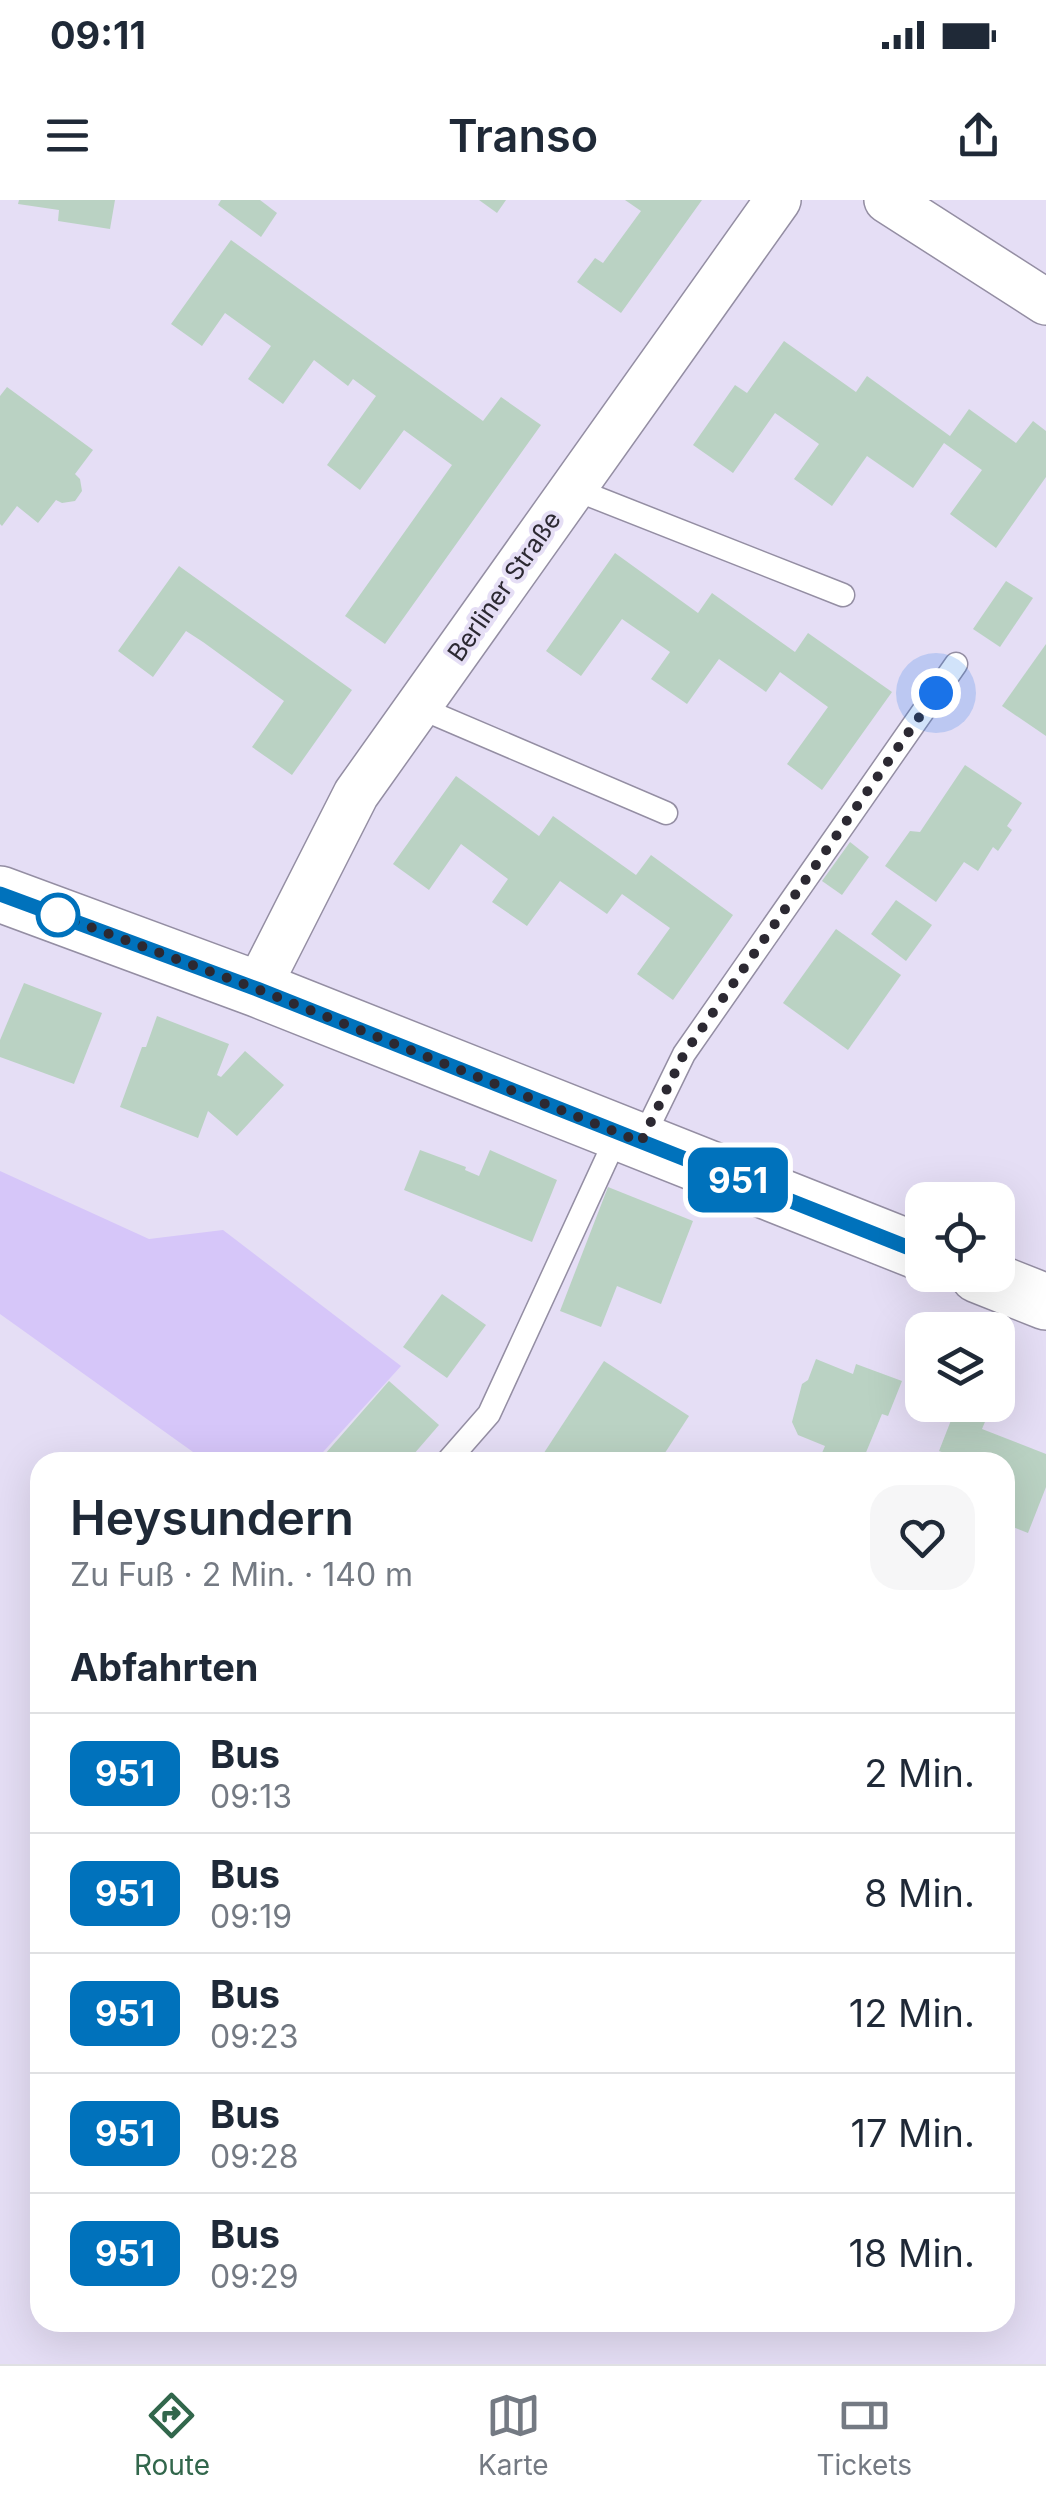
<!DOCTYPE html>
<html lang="de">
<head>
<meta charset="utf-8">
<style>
  body { margin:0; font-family:Inter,sans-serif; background:#f6f6f7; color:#1f2937; height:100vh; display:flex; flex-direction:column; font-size:38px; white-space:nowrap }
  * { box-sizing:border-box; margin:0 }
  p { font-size:32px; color:#747a83 }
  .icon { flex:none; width:55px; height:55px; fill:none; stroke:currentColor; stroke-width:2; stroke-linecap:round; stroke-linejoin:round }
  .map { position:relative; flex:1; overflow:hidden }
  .sheet { position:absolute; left:30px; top:1252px; width:985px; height:880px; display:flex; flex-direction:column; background:#fff; border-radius:30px; box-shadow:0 10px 40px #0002 }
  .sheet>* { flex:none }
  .badge { padding:0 20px; border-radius:15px; font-size:35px; line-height:65px }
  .buttons { position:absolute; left:905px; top:982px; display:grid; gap:20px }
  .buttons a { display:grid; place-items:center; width:110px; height:110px; border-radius:20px; background:#fff; box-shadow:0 10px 40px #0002; font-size:50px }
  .you { position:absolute; width:50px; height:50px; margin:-25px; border:8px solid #fff; border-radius:50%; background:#1a73e8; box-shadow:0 0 0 15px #1a73e833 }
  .map>.badge { position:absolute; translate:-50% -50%; box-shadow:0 0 0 5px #fff }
  h2 { padding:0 40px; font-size:38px; line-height:90px }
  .round { display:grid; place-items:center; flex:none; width:105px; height:105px; border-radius:30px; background:#f6f6f7 }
  .head { display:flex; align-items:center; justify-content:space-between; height:170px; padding:0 40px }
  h1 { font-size:48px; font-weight:600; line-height:75px }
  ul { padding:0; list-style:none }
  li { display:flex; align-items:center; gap:30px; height:120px; padding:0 40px; border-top:2px solid #e0e1e3 }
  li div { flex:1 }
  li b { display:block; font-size:38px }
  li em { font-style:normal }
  li .badge { min-width:110px; font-weight:700; text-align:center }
  .status { display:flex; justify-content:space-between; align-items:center; height:70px; padding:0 50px; background:#fff; direction:ltr }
  .status svg { height:28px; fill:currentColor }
  header { display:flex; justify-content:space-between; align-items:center; height:130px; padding:0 40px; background:#fff; font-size:45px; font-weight:600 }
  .tab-bar { display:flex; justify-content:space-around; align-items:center; height:140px; border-top:2px solid #e0e1e3; background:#fff; font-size:28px; color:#747a83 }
  .tab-bar a { display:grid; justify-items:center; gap:5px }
  .tab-bar .selected { color:#32674c }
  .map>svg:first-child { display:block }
</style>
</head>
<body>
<div class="status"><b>09:11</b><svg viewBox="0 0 49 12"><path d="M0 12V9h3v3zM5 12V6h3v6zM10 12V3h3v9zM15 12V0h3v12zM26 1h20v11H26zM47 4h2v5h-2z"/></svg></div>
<header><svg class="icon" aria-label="menu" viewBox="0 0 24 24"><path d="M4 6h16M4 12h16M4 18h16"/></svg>Transo<svg class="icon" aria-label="share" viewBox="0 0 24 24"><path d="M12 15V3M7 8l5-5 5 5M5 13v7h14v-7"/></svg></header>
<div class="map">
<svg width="1046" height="2164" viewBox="0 0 1046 2164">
  <rect width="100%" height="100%" fill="#e5def5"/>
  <polygon fill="#d6c6f9" points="0,971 149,1039 223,1030 401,1166 314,1262 207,1262 0,1114"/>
  <g fill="#bad2c3">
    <polygon points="19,0 115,0 110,29 58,21 59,10 18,4"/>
    <polygon points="221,0 260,0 277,13 261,37 218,5"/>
    <polygon points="479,0 506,0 497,13"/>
    <polygon points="625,0 702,0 621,113 577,82 595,58 603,63 641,11"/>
    <polygon points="231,40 483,221 501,197 541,225 385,444 345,416 452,265 404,230 360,290 327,265 376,196 353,179 348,186 314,160 283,204 248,179 271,146 225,113 202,146 171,124"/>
    <polygon points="784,141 856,192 867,176 950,236 969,209 1016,243 1033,221 1046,231 1046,277 996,348 950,314 982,270 944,243 913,288 867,256 832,306 794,279 819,244 775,213 733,273 693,245 735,185 747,193"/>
    <polygon points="7,187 93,250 75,274 80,279 82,291 75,301 62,303 56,300 38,323 17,306 2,326 0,324 0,196"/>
    <polygon points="615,353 698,413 712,393 795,452 808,433 892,492 822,590 787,564 828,507 780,472 766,492 719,459 687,504 651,479 670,452 622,419 581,476 546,451"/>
    <polygon points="179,366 352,490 292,575 252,547 284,501 203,442 186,431 153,477 118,451"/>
    <polygon points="1006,381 1033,398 1000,447 973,429"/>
    <polygon points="1046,444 1046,536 1002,506"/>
    <polygon points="965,565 1022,603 1007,626 1012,630 998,651 993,647 978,671 964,662 936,702 885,666 910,631 920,632"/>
    <polygon points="456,576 539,636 553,616 636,675 651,655 733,715 673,800 637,774 670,728 622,694 607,714 560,681 527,726 492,702 508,679 461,644 429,690 393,664"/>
    <polygon points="850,642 869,657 842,695 822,681"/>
    <polygon points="896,700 932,725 906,761 871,734"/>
    <polygon points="836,729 901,775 848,850 783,803"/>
    <polygon points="24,783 102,813 74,884 0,857 0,840"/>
    <polygon points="157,816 229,844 217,875 221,877 245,851 284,885 237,936 208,911 198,938 120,907 142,847 146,847"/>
    <polygon points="420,950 466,967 465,970 479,976 490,950 557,980 532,1042 404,990"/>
    <polygon points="608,987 693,1021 661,1104 617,1086 601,1127 560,1111"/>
    <polygon points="442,1094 486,1125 447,1178 403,1147"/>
    <polygon points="816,1159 853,1174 856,1164 902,1181 888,1216 882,1214 862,1262 847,1262 822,1253 825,1246 798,1235 792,1222 802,1184 808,1180"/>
    <polygon points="604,1161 689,1216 659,1262 538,1262"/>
    <polygon points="389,1181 439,1225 407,1262 318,1262"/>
    <polygon points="957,1205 992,1205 982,1229 1046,1254 1046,1287 1028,1333 1005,1324 1005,1262 969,1262 939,1251"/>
  </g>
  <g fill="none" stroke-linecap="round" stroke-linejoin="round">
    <g stroke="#948ea3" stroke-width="25">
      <g id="service">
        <polyline points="574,289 843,395"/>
        <polyline points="418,507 666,613"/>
        <polyline points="641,942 684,854 956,464"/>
        <polyline points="447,1262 489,1214 618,934"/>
      </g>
    </g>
    <g stroke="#948ea3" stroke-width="48">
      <g id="minor">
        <polyline points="887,0 1046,102"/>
        <polyline points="257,789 356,594 778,0"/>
      </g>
    </g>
    <g stroke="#948ea3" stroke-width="58">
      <g id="tertiary">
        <polyline points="0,694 257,789 922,1053"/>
        <polyline points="978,1075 1046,1102"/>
      </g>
    </g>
    <use href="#service" stroke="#fff" stroke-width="22"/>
    <use href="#minor" stroke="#fff" stroke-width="45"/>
    <use href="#tertiary" stroke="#fff" stroke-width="55"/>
  </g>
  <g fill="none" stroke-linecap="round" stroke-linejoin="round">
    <g stroke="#fff" stroke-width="22">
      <polyline id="line" points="0,694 257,789 922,1053"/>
    </g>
    <use href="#line" stroke="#0072bc" stroke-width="15"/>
    <polyline stroke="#2c2932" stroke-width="10" stroke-dasharray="0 18" points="58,715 257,789 641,942 684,854 936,493"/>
  </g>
  <circle fill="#fff" stroke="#0072bc" stroke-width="5" cx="58" cy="715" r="20"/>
  <g text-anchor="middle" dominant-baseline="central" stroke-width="8" stroke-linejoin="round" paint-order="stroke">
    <g font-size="25" fill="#2c2932" stroke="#e5def5">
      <text transform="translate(504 386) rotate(-55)">Berliner Straße</text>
    </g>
  </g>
</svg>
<div class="buttons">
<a><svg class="icon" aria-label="locate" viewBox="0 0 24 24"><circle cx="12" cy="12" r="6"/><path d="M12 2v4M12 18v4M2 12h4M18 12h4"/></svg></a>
<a><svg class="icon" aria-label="layers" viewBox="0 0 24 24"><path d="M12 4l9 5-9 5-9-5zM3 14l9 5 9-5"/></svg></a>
</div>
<div class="you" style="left:936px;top:493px"></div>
<b class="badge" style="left:738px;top:980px;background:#0072bc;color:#fff">951</b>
<section class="sheet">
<div class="head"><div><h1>Heysundern</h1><p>Zu Fuß · 2 Min. · 140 m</p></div><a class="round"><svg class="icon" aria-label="heart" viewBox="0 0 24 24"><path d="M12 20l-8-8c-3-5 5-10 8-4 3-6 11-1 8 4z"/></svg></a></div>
<h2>Abfahrten</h2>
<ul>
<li><span class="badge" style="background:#0072bc;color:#fff">951</span><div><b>Bus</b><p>09:13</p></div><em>2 Min.</em></li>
<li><span class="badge" style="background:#0072bc;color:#fff">951</span><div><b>Bus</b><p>09:19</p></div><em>8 Min.</em></li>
<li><span class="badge" style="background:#0072bc;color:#fff">951</span><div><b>Bus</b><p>09:23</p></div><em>12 Min.</em></li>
<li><span class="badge" style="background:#0072bc;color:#fff">951</span><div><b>Bus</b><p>09:28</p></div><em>17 Min.</em></li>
<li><span class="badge" style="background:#0072bc;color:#fff">951</span><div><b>Bus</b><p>09:29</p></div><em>18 Min.</em></li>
</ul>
</section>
</div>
<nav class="tab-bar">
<a class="selected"><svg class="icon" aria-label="directions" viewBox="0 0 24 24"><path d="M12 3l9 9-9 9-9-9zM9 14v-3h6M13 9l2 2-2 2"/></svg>Route</a>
<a><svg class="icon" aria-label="map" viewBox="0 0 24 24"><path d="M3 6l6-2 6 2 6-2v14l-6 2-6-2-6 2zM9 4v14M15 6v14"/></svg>Karte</a>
<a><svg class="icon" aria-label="tickets" viewBox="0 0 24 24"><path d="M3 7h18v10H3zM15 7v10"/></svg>Tickets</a>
</nav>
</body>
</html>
